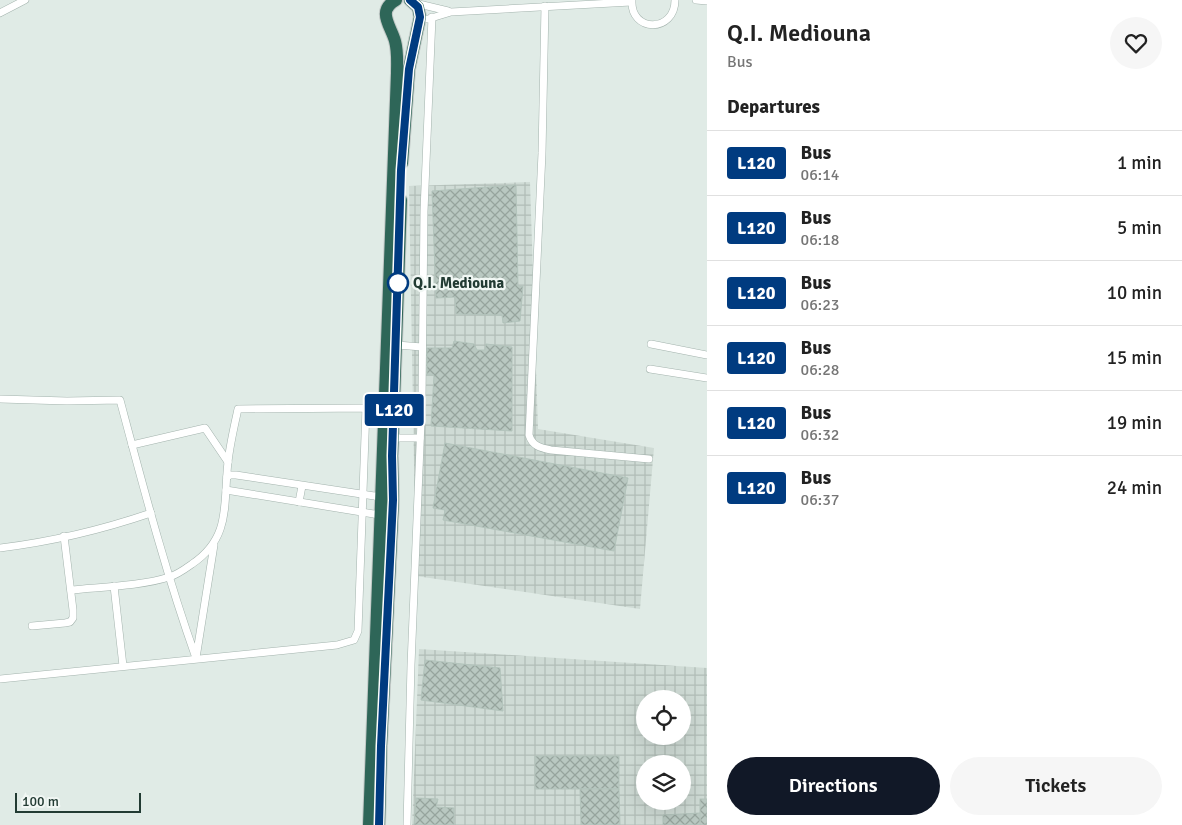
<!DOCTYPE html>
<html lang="en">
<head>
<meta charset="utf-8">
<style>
  body { margin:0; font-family:Signika,sans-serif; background:#f6f6f6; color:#222; height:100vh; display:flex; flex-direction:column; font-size:19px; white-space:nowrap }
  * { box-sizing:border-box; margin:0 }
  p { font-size:16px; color:#767676 }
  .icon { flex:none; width:28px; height:28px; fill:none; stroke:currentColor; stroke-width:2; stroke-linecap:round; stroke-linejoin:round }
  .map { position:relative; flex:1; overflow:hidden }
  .panel { display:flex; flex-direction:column; background:#fff; width:475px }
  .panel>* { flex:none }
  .badge { padding:0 10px; border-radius:4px; font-size:18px; line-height:32px }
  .controls { position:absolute; left:636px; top:690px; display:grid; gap:10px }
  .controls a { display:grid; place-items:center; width:55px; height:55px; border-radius:50%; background:#fff; box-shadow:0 5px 20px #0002; font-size:25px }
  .scale { position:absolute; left:15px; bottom:12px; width:126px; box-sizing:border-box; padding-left:5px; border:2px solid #223b33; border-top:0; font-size:14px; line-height:18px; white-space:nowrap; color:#223b33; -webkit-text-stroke:4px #f1f7f4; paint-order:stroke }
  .map>.badge { position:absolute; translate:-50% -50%; box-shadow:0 0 0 2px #fff }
  h2 { padding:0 20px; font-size:19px; line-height:45px }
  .round { display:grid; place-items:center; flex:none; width:52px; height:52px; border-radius:26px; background:#f6f6f6 }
  .summary { display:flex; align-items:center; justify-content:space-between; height:85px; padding:0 20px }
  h1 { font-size:24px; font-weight:600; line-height:38px }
  .primary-button { display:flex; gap:10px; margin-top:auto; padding:10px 20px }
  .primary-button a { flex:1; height:58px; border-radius:30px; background:#111827; color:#fff; font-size:20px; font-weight:600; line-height:58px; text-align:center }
  .primary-button a+a { background:#f6f6f6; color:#222 }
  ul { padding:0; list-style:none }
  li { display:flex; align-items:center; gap:15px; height:65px; padding:0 20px; border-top:1px solid #e0e0e0 }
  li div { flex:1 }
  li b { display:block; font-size:19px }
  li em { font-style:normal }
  li .badge { min-width:55px; font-weight:700; text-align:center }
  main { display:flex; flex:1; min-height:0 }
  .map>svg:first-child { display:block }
</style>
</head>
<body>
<main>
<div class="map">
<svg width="707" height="825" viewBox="0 0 707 825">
  <defs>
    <pattern id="industrial-grid" width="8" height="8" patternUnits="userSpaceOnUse" patternTransform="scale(1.25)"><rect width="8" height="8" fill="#cfdbd5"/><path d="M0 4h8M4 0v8" fill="none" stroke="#b1bdb7"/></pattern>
    <pattern id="building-cross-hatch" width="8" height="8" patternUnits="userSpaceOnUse" patternTransform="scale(1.25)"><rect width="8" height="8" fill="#b9c8c1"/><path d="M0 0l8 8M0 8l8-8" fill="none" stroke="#96a49d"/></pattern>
  </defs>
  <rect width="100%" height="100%" fill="#e0ebe6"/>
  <g fill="url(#industrial-grid)" fill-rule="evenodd">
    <polygon points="530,182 538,429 654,448 640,609 416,576 409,186"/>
    <path d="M419 649 707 668V825H412ZM645 699H682V736H645ZM645 764H682V801H645Z"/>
  </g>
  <g fill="url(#building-cross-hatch)" stroke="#b3c4bc">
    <polygon points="516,185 518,287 523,286 520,321 503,323 502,315 456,314 455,297 436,298 432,191"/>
    <polygon points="454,341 474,344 477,350 485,350 486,344 512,347 512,431 431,426 434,375 427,375 427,348 452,348"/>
    <polygon points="445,443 628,478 614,551 443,520 445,510 433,508"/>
    <polygon points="425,660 500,668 503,711 421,700"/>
    <rect x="535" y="756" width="84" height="33"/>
    <polygon points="580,789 619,789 620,825 581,825"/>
    <polygon points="416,798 438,799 436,807 454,808 454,825 414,825"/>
    <rect x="700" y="799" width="7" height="26"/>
    <polygon points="700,813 700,825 663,825 663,815"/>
  </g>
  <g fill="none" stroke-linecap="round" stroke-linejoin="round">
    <g stroke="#a3b3ad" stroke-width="8">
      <g id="street">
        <path d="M632 0C630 33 675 33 675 0"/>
        <polyline points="696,0 707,1"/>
        <polyline points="415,3 448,11"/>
        <path d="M545 6 542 153 529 435C532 446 541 448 551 450L649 459"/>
        <polyline points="0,13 25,0"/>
        <polyline points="428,19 451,12 631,2"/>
        <polyline points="651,344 707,355"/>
        <polyline points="397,345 422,347"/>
        <polyline points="650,369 707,378"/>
        <path d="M0 399 67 401 120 400C143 486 166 574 196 658L214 545"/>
        <polyline points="393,438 420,438"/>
        <polyline points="132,445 205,428 228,462"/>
        <polyline points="227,477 230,475 236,475 381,497"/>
        <polyline points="226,490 380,515"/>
        <polyline points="299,502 302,486"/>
        <path d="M0 548C49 542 104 529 151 513"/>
        <polyline points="114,586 123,666"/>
        <polyline points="32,626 65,623 70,622 73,618 73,610 64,536"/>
        <path d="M0 679 337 645 354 640 358 631 366 408 238 409C234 427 230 444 228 462 223 503 232 537 192 564 185 569 177 575 169 577 142 586 99 587 71 590"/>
        <polyline points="407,825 411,665 422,397 424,211 432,17"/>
      </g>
    </g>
    <g stroke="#c1c8c6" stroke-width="14">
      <g id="highway">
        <polyline points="402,163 409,69 420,17 418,7 410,0"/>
        <path d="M369 825 397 73C397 63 398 52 395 41 391 26 376 11 396 0"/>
        <polyline points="379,825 381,746 393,500 392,456 401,200"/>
      </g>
    </g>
    <use href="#street" stroke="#fff" stroke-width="7"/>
    <use href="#highway" stroke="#2e6658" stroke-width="12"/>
  </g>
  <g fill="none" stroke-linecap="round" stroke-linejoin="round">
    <g stroke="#fff" stroke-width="11">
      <polyline id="line" points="379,825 381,746 393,500 392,456 401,170 409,69 420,17 418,7 410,0"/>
    </g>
    <use href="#line" stroke="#003b80" stroke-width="8"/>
  </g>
  <circle fill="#fff" stroke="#003b80" stroke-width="2.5" cx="398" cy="283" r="10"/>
  <g text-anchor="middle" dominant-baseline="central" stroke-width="4.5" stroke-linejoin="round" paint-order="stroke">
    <g font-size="15" font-weight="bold" fill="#223b33" stroke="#f1f7f4" text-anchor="start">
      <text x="413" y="283">Q.I. Mediouna</text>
    </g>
  </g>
</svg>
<div class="controls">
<a><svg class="icon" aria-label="locate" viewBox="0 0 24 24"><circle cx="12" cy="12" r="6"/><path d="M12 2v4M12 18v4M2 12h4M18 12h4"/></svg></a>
<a><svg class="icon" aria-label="layers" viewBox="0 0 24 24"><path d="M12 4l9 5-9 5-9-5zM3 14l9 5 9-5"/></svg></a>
</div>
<div class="scale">100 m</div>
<b class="badge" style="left:394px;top:410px;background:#003b80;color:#fff">L120</b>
</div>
<section class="panel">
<div class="summary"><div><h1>Q.I. Mediouna</h1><p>Bus</p></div><a class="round"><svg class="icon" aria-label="heart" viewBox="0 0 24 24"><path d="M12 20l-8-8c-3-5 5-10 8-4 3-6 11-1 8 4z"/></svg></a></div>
<h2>Departures</h2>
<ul>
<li><span class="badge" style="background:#003b80;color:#fff">L120</span><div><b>Bus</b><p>06:14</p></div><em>1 min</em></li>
<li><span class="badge" style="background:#003b80;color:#fff">L120</span><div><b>Bus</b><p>06:18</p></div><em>5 min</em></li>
<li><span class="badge" style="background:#003b80;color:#fff">L120</span><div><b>Bus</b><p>06:23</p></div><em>10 min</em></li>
<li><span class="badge" style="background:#003b80;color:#fff">L120</span><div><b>Bus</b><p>06:28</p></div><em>15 min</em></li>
<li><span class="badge" style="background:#003b80;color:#fff">L120</span><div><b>Bus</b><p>06:32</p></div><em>19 min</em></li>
<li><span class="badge" style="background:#003b80;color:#fff">L120</span><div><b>Bus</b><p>06:37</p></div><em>24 min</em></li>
</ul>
<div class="primary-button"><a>Directions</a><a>Tickets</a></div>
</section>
</main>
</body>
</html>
